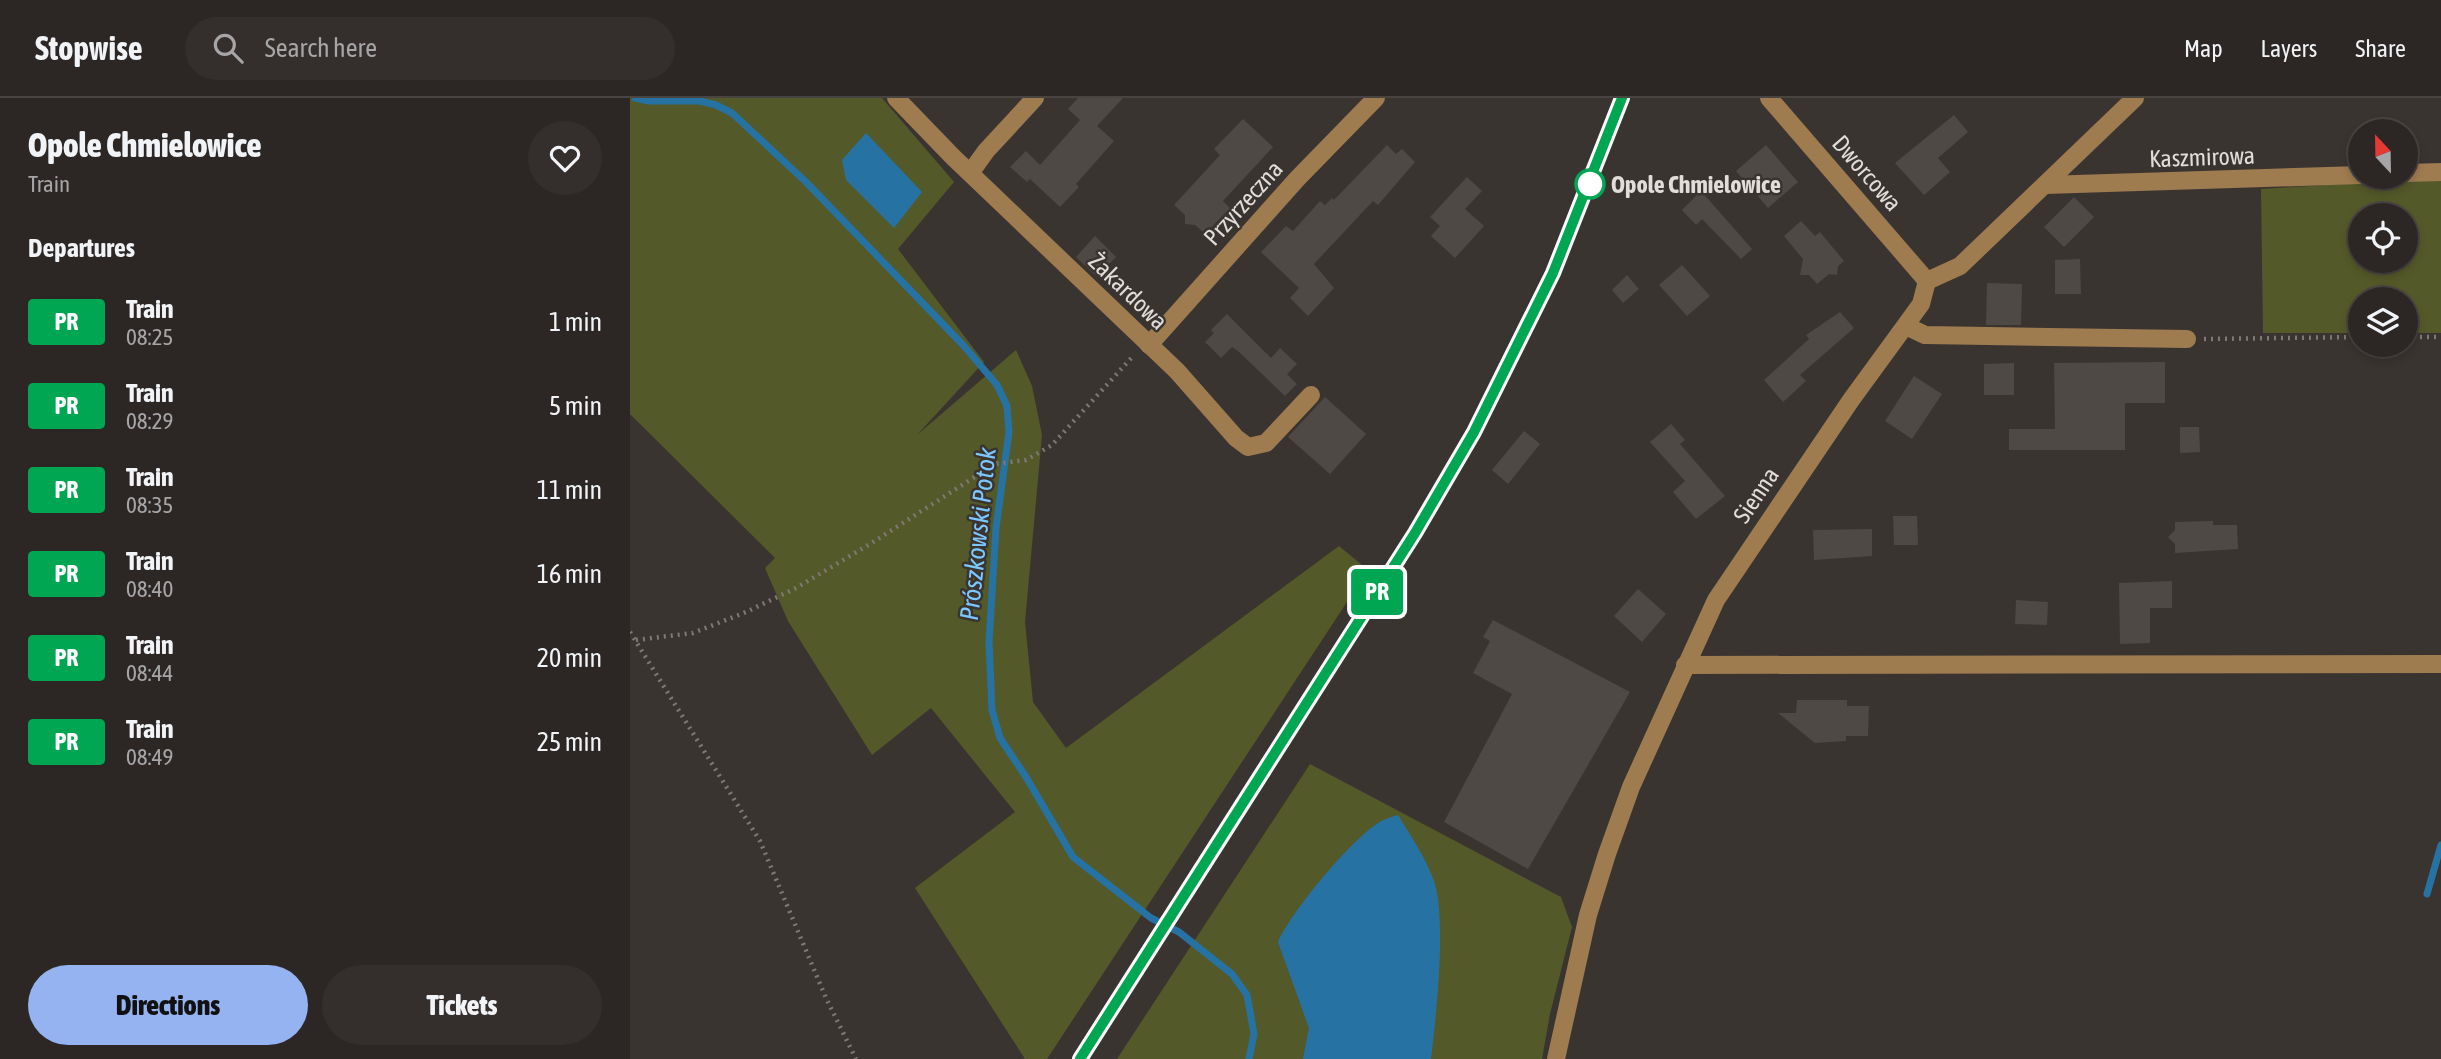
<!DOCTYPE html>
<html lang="en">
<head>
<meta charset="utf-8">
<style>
  body { margin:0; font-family:"Asap Condensed",sans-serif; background:#342f2d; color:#f1f3f6; height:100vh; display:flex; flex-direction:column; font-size:26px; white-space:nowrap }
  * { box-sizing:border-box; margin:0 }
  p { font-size:23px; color:#a6a5a7 }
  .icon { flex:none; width:38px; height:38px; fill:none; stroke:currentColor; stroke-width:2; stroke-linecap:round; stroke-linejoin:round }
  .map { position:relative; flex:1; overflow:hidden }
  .details { display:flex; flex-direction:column; background:#2c2725; width:630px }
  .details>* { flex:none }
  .badge { padding:0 14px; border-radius:5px; font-size:24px; line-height:46px }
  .needle { width:46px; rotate:338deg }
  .tools { position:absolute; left:1718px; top:21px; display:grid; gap:14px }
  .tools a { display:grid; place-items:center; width:70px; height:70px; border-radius:50%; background:#2c2725; box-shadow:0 4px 10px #0003,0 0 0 2px #484442; font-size:35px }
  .map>.badge { position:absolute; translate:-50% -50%; box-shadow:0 0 0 4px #fff }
  h2 { padding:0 28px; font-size:26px; line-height:63px }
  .round { display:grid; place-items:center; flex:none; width:74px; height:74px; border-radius:37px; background:#342f2d }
  .headline { display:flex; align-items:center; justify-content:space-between; height:119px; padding:0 28px }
  h1 { font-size:33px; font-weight:800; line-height:52px }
  .action { display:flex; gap:14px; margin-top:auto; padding:14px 28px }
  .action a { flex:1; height:80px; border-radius:42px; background:#95b2f1; color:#111; font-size:28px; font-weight:800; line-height:80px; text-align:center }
  .action a+a { background:#342f2d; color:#f1f3f6 }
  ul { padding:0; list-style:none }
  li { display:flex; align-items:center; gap:21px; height:84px; padding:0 28px }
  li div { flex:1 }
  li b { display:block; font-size:26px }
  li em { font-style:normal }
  li .badge { min-width:77px; font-weight:700; text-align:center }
  header { display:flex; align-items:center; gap:42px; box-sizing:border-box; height:98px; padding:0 35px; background:#2c2725; border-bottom:2px solid #484442 }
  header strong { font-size:33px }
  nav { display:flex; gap:38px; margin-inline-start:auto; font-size:24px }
  .search { width:490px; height:63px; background:#342f2d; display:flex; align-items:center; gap:18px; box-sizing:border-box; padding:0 24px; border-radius:38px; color:#a6a5a7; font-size:26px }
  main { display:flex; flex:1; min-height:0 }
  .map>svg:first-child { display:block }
</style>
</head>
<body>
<header>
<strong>Stopwise</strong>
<div class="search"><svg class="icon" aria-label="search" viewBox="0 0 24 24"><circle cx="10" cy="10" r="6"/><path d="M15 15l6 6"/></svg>Search here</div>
<nav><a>Map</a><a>Layers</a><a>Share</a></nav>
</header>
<main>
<section class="details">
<div class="headline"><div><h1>Opole Chmielowice</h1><p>Train</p></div><a class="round"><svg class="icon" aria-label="heart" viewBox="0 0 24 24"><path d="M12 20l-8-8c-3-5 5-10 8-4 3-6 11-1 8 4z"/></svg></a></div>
<h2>Departures</h2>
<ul>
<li><span class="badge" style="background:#00a651;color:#fff">PR</span><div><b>Train</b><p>08:25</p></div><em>1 min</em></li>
<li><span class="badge" style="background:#00a651;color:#fff">PR</span><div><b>Train</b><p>08:29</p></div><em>5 min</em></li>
<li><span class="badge" style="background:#00a651;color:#fff">PR</span><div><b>Train</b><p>08:35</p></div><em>11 min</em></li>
<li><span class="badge" style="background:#00a651;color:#fff">PR</span><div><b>Train</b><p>08:40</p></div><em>16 min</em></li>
<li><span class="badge" style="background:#00a651;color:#fff">PR</span><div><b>Train</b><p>08:44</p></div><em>20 min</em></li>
<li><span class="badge" style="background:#00a651;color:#fff">PR</span><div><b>Train</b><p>08:49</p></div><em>25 min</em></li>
</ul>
<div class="action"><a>Directions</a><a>Tickets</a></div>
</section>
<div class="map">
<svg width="1811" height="961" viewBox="0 0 1811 961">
  <rect width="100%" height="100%" fill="#3a3431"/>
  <g fill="#545929" fill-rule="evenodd">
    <polygon points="0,0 252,0 324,84 268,151 354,264 287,337 386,252 402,288 412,337 395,524 403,604 436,650 709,448 738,472 417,961 395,961 285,790 385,714 301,610 242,657 158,523 135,470 145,460 0,316"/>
    <path d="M1811 80V235H1776V201H1731V235H1633L1631 91ZM1731 117H1776V163H1731Z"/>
    <polygon points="680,666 931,799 942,829 920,916 912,961 487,961"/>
  </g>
  <g fill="#2673a3">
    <polygon points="236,35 292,94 264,130 216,82 212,62"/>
    <path d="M768 717C780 737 796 760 804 783 817 821 806 919 801 961H673L679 930 648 844C662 813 719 744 748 725 754 721 761 719 768 717Z"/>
  </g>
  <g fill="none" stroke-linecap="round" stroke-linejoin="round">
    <g stroke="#2673a3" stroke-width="7">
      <polyline points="5,0 19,3 70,3 86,7 102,15 176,84 334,248 367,287 377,308 379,334 366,430 359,544 362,612 370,640 396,679 443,759 521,820 549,834 602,876 617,897 624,936 619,961"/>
      <polyline points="1797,796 1811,747"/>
    </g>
  </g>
  <g fill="#4e4945">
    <polygon points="448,0 493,0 467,28 484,43 446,86 449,89 430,109 400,81 397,84 380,69 396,53 410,67 450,22 438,11"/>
    <polygon points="1324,17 1338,34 1308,60 1320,74 1294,97 1265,65"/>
    <polygon points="613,21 643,49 593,103 600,110 575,136 565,127 555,126 555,117 544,107 590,57 584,51"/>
    <polygon points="757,47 766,56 772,51 785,64 748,107 743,103 684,166 704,190 678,218 660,200 669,190 631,154 656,128 663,133 690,103 695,107 702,100 704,102"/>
    <polygon points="1136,47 1168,84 1138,110 1106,73"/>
    <polygon points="837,79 852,93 835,111 854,128 825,160 801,138 810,128 800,119"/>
    <polygon points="1071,93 1122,151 1111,161 1072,121 1066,127 1052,112"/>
    <polygon points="1444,99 1464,119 1434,149 1414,129"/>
    <polygon points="1171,123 1185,138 1190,134 1214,163 1208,168 1207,177 1199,176 1187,186 1179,177 1170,177 1173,161 1154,138"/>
    <polygon points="465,138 486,159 467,179 446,159"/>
    <polygon points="1450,161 1451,196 1425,196 1425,162"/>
    <polygon points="1052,167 1080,198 1057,218 1029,187"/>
    <polygon points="997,177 1009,191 993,205 982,192"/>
    <polygon points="1357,185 1392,186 1391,227 1356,227"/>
    <polygon points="1210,214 1224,230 1170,277 1176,283 1153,304 1134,282 1179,241 1176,237"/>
    <polygon points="597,216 641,260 650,250 667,266 657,276 667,286 655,298 608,253 602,249 591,260 575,244 584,235 581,232"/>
    <polygon points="1535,264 1535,305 1495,305 1495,352 1379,352 1379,331 1425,331 1424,265"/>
    <polygon points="1384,265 1384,297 1354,297 1354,266"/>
    <polygon points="1284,278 1312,296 1282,341 1255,323"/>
    <polygon points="695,299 736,336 700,376 658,339"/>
    <polygon points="1041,326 1055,342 1050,346 1095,398 1066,421 1043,394 1055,383 1020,344"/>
    <polygon points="1550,329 1569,329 1570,354 1550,355"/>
    <polygon points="894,333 910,346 878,386 862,372"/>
    <polygon points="1263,418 1287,418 1288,447 1264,447"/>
    <polygon points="1583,423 1583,427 1607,427 1608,451 1545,455 1545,446 1538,439 1545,432 1545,424"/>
    <polygon points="1242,431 1242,458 1184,462 1183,432"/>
    <polygon points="1542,483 1542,510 1520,510 1520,545 1490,546 1489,485"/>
    <polygon points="1008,491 1036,516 1012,544 984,518"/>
    <polygon points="1386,502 1418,504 1417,527 1385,526"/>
    <polygon points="863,522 1000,594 898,771 814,724 882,596 843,575 860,543 853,539"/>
    <polygon points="1167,602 1217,602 1217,608 1239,608 1238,638 1216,638 1216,643 1185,645 1148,615 1166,615"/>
  </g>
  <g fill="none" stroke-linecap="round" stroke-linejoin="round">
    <g stroke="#7e7976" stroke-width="4.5" stroke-dasharray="2 5" stroke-linecap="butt">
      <polyline points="1776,239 1811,239"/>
      <polyline points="1574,241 1731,239"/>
      <polyline points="0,534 130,743 196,900 226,961"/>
      <polyline points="6,542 63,535 116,514 166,490 240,446 365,366 396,362 422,347 504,257"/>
    </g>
    <g stroke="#9f7b50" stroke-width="18">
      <polyline points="266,0 323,59 547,273 606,340 618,349 636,345 681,297"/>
      <polyline points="1139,0 1297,183"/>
      <polyline points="341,74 356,53 405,0"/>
      <polyline points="1776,75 1811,74"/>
      <polyline points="1415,87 1731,77"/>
      <polyline points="1297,183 1330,168 1505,0"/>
      <polyline points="1276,228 1295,237 1557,241"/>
      <polyline points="519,247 667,81 746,0"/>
      <polyline points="1055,567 1811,566"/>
      <polyline points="926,961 958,817 977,756 1001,689 1086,502 1221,302 1291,206 1297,183"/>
    </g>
    <g stroke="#c4c0be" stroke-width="8">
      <polyline id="rail" points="449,961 785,435 844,334 922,179 993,0"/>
    </g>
    <use href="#rail" stroke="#3a3431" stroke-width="5" stroke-dasharray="16" stroke-linecap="butt"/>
  </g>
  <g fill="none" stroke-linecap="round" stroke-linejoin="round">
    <g stroke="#fff" stroke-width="16">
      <polyline id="line" points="450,961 785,435 844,334 923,175 992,0"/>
    </g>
    <use href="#line" stroke="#00a651" stroke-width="10"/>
  </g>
  <circle fill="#fff" stroke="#00a651" stroke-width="3.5" cx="960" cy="86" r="14"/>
  <g text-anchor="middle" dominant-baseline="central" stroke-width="5" stroke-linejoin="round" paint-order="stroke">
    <g font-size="24" fill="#e1dddb" stroke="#3a3431">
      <text transform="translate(1572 59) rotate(-2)">Kaszmirowa</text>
      <text transform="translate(1237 75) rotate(49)">Dworcowa</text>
      <text transform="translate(613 105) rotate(-48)">Przyrzeczna</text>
      <text transform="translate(498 193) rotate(44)">Żakardowa</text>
      <text transform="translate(1126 397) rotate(-56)">Sienna</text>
    </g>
    <g font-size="24" font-weight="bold" fill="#e1dddb" stroke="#3a3431" text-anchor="start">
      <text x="981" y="86">Opole Chmielowice</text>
    </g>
    <g font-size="26" font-style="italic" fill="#7cc8fe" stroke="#3a3431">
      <text transform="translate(348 436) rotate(-84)">Prószkowski Potok</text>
    </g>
  </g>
</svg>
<div class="tools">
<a><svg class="needle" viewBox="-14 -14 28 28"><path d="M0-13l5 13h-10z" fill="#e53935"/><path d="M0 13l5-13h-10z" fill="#a6a5a7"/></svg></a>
<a><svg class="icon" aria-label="locate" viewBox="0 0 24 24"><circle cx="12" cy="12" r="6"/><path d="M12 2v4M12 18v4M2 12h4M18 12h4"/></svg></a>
<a><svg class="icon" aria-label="layers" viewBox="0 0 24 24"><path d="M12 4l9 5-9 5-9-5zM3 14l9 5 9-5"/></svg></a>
</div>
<b class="badge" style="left:747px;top:494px;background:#00a651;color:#fff">PR</b>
</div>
</main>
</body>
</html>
